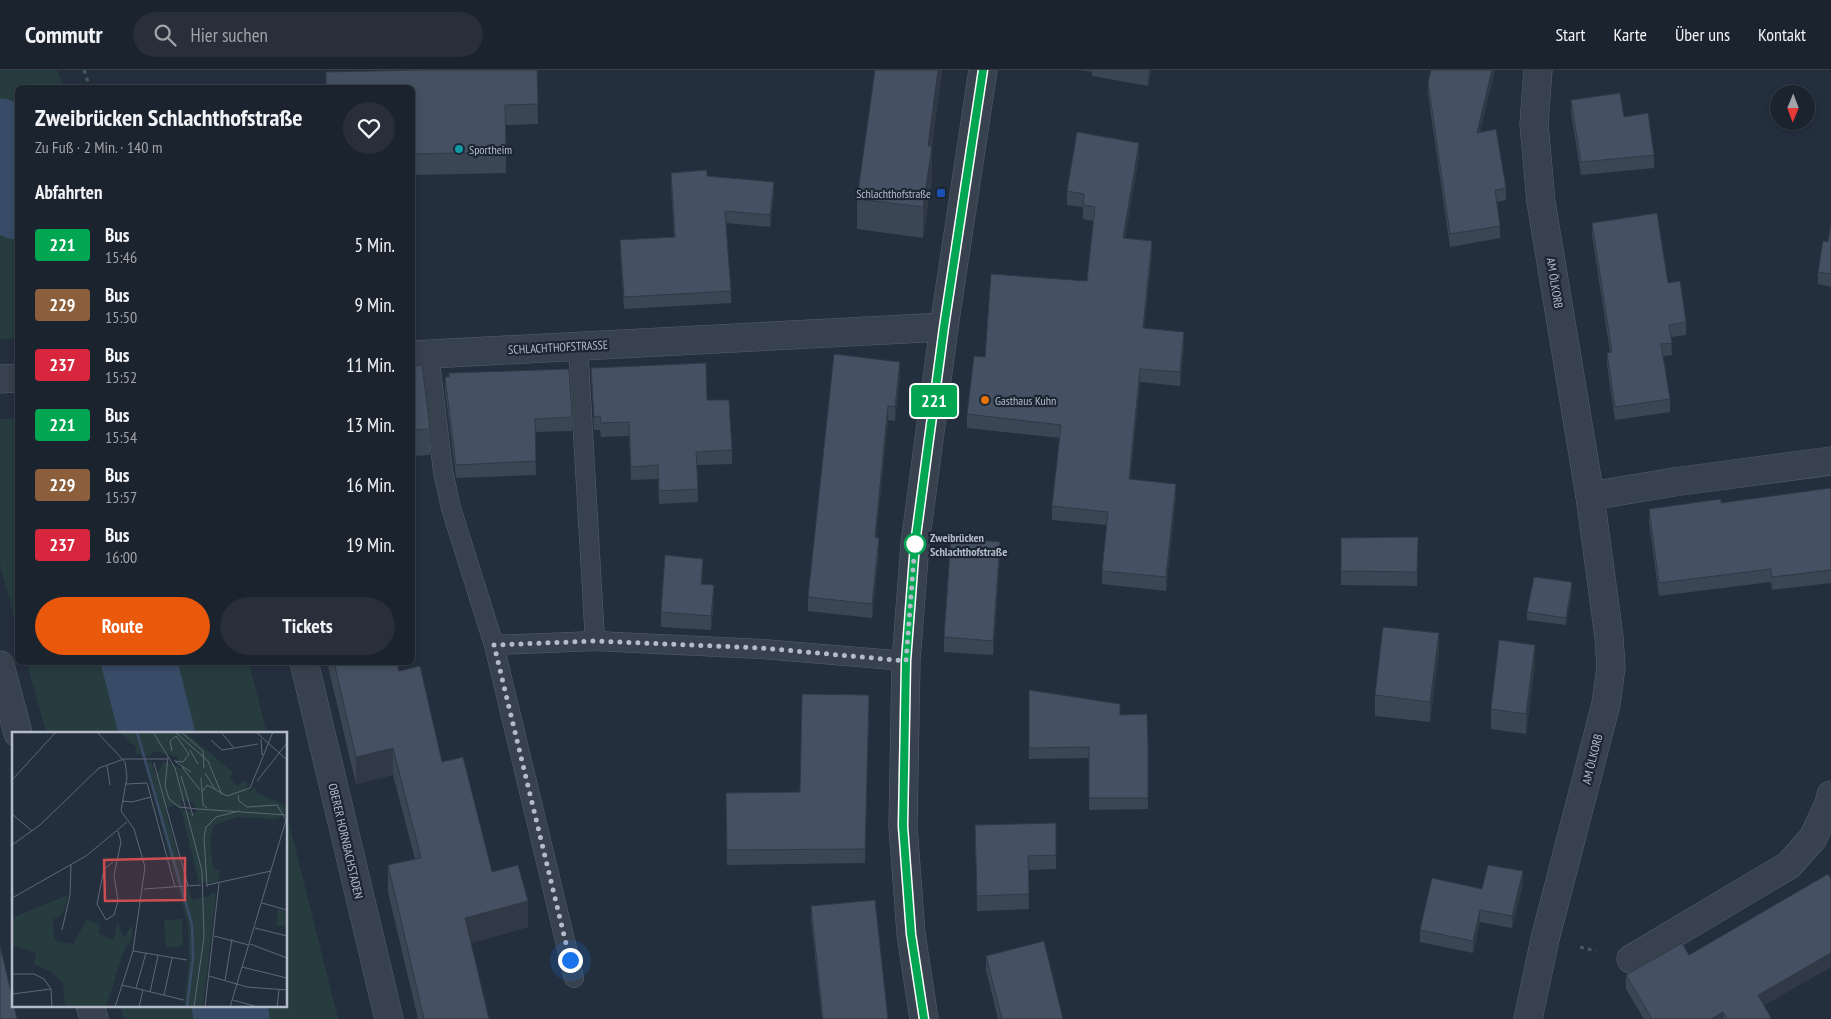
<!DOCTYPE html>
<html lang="de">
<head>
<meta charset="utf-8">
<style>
  body { margin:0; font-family:"PT Sans Narrow",sans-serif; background:#282f3a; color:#f1f3f6; height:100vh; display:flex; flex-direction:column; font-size:19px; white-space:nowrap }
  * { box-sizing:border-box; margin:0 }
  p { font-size:16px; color:#a0a4aa }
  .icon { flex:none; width:28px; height:28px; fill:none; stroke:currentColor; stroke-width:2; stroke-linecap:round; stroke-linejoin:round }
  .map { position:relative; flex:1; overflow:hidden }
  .panel { position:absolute; left:15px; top:15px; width:400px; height:580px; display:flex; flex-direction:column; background:#1b232e; border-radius:8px; box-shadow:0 2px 8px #0003,0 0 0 1px #39404a }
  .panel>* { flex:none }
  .badge { padding:0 10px; border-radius:4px; font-size:18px; line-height:32px }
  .needle { width:32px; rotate:181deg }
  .tools { position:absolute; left:1770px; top:15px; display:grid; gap:10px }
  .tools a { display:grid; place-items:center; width:45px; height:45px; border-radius:50%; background:#1b232e; box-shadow:0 2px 8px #0003,0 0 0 1px #39404a; font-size:25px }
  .you { position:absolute; width:25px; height:25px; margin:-12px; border:4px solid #fff; border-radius:50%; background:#1a73e8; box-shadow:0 0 0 8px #1a73e833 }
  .map>.badge { position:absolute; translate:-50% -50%; box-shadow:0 0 0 2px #fff }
  h2 { padding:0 20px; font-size:19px; line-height:45px }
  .round { display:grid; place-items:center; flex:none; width:52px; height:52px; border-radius:26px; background:#282f3a }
  .head { display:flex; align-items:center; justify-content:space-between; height:85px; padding:0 20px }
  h1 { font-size:24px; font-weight:700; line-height:38px }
  .cta { display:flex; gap:10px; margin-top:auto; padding:10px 20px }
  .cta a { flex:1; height:58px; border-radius:30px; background:#ea580c; color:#fff; font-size:20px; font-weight:700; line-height:58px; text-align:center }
  .cta a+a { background:#282f3a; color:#f1f3f6 }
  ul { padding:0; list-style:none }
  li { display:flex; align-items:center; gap:15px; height:60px; padding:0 20px }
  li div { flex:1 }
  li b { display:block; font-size:19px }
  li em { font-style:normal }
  li .badge { min-width:55px; font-weight:700; text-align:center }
  header { display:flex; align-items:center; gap:30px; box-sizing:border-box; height:70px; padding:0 25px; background:#1b232e; border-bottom:1px solid #39404a }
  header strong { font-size:24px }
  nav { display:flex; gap:28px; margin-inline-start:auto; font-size:18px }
  .search { width:350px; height:45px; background:#282f3a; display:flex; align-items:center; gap:12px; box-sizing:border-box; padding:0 18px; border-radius:28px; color:#a0a4aa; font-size:19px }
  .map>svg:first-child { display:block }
</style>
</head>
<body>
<header>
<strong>Commutr</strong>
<div class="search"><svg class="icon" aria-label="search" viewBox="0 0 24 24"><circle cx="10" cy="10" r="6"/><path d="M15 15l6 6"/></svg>Hier suchen</div>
<nav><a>Start</a><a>Karte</a><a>Über uns</a><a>Kontakt</a></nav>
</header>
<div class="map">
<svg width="1831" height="949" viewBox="0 0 1831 949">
  <rect width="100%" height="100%" fill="#242f3e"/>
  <g fill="#263c3f">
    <polygon points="0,0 57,0 63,17 18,18 17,268 0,269"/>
    <polygon points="17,348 18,348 17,558 0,494 0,349"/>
    <polygon points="27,593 249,593 267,663 46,663"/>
    <polygon points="286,741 338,949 124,949 120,935 286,935"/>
  </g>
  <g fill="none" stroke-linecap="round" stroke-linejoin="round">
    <g stroke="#394c67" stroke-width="75">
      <polyline points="0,66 18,132"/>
      <polyline points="139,592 157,663"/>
      <polyline points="229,935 232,949"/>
    </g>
    <g stroke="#565f6c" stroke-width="20">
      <g id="service">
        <polyline points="578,276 595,571"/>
        <polyline points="429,284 443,401 451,438 494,575 574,908"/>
        <polyline points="494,575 595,571 762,579 906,591"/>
      </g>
    </g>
    <g stroke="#565f6c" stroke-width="29">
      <g id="minor">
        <polyline points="412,285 944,257"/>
        <polyline points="0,309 18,308"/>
        <polyline points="1590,426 1674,412 1831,391"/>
        <polyline points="304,592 389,949"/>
        <polyline points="0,595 18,663"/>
        <polyline points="1631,889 1789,795 1813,768 1829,734 1831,725"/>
        <polyline points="90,935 94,949"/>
        <polyline points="1528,949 1545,869 1606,634 1611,597 1609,567 1590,426 1541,132 1534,54 1538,0"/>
      </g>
    </g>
    <g stroke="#565f6c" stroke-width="29">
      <polyline id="tertiary" points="924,949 911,864 903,756 906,591 915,474 944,257 983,0"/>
    </g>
    <g stroke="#44595c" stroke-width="3" stroke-dasharray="4 4" stroke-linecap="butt">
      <polyline points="84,0 90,18"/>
      <polyline points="1580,877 1596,881"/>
    </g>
    <use href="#service" stroke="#38414e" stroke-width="19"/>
    <use href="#minor" stroke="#38414e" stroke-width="28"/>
    <use href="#tertiary" stroke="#38414e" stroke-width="28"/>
  </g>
  <g fill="#3b4654">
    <polygon points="537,0 538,54 506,55 506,103 412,105 412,18"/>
    <polygon points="875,0 942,0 932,77 932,107 923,168 857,159 857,129"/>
    <polygon points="1081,0 1151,0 1148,16 1092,6 1092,2"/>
    <polygon points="1431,0 1495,0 1480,62 1506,118 1506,130 1497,132 1500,156 1500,168 1450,177 1428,24 1428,12"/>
    <polygon points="1571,30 1624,47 1654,85 1654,98 1581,105 1571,43"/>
    <polygon points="1139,86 1125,168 1152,185 1144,258 1184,275 1180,316 1140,312 1130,409 1176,427 1166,521 1102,514 1102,501 1107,455 1052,450 1052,436 1060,368 967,358 967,344 985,287 1087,211 1093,151 1083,149 1083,137 1067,135 1067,121"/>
    <polygon points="671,103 707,106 774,125 770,157 726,153 731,221 731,233 624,239 620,182 620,170 674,167 671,115"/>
    <polygon points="1831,152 1831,217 1818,214 1818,202 1828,172"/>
    <polygon points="1592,153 1668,213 1686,252 1686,265 1671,267 1672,285 1663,286 1670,329 1670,342 1615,350 1607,295 1607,283 1610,282 1592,165"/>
    <polygon points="412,296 430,359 430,385 412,386"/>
    <polygon points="591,298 707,330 732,380 732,394 697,395 698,432 659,434 658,409 631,410 629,366 601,367 600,360 594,360"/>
    <polygon points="900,306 895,351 888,350 876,467 879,482 872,548 808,541 808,527"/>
    <polygon points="445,307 572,347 572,361 535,362 536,405 456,408 445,321"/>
    <polygon points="1831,418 1831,513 1772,520 1771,512 1659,526 1649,452 1649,439 1721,433"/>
    <polygon points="1418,467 1417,516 1341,515 1341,468"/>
    <polygon points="1000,486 993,585 944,582 944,567"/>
    <polygon points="703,503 702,514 714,529 711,560 661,557 661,542"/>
    <polygon points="1572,519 1566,555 1527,550 1527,542"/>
    <polygon points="1439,583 1430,652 1375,646 1375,625"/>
    <polygon points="327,592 397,592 399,601 442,692 492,802 528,857 471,873 489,949 418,949 388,822 388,795 415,789 393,705 356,714"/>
    <polygon points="1535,595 1526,664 1491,659 1491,639"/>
    <polygon points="1029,620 1120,645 1148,675 1148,739 1089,740 1089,688 1029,689"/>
    <polygon points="869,639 865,793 727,795 726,723 800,722"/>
    <polygon points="975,755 1056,785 1056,799 1028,800 1029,839 977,841"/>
    <polygon points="1831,809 1831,897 1764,935 1771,949 1644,949 1626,919 1626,905 1689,885"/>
    <polygon points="1523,813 1512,858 1480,852 1473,883 1420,872 1420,860 1482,819"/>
    <polygon points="811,836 888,949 822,949 811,850"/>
    <polygon points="986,886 1063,949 998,949 986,900"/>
  </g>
  <g fill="#303945">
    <polygon points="938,0 942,0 932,77 932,107 923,168 923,137 928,76"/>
    <polygon points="1149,0 1151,0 1148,16"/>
    <polygon points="1492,0 1495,0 1477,75 1477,63"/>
    <polygon points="1139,73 1139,86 1123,182 1123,168"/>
    <polygon points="774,112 774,125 770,157 770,145"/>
    <polygon points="1152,171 1152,185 1143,271 1143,258"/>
    <polygon points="1184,262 1184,275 1180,316 1180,302"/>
    <polygon points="900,292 900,306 895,351 895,337"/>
    <polygon points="1140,299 1140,312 1129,422 1129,409"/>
    <polygon points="888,336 888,350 875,481 875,467"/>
    <polygon points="1176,414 1176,427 1166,521 1166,507"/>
    <polygon points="879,468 879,482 872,548 872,534"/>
    <polygon points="1000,472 1000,486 993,585 993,571"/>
    <polygon points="703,489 703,503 701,528 701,514"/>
    <polygon points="1572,512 1572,519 1566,555 1566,548"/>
    <polygon points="714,515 714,529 711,560 711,546"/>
    <polygon points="1439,563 1439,583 1430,652 1430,632"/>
    <polygon points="1535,575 1535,595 1526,664 1526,644"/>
    <polygon points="393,678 393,705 356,714 356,687"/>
    <polygon points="1523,801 1523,813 1512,858 1512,846"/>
    <polygon points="528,831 528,857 465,875 465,848"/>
    <polygon points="1480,840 1480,852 1473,883 1473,871"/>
    <polygon points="1831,883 1831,897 1758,939 1758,925"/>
    <polygon points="1723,942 1723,949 1711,949"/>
  </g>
  <g fill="#455162" stroke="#303945">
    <polygon points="423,0 537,0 538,34 505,35 506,82 412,84 412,18 326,18 326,2"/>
    <polygon points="875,0 938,0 928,76 932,76 923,137 857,129"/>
    <polygon points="1431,0 1492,0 1477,63 1496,59 1506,118 1495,120 1500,156 1450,164 1428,12"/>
    <polygon points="1620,23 1624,47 1648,43 1654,85 1581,92 1571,30"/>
    <polygon points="1077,62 1139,73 1123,168 1152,171 1143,258 1184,262 1180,302 1140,299 1129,409 1176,414 1166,507 1102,501 1108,442 1052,436 1061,355 967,344 974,286 985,287 991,204 1087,211 1095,137 1083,135 1084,124 1067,121"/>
    <polygon points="707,100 707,106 774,112 770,145 725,141 731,221 624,227 620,170 675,167 671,103"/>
    <polygon points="1657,143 1668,213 1680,211 1686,252 1669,255 1672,273 1661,274 1670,329 1615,337 1607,283 1612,282 1592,153"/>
    <polygon points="1831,152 1831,204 1818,202 1823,171 1828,172"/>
    <polygon points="834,284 900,292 895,337 888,336 875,467 879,468 872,534 808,527"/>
    <polygon points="706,293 707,330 729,330 732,380 696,382 698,419 659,421 658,395 631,397 629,352 601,353 600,346 594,347 591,298"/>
    <polygon points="422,295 430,359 412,360 412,296"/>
    <polygon points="569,299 572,347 535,349 536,391 456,395 445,307 449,307 449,303"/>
    <polygon points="1831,418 1831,500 1772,507 1771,499 1659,513 1649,439 1721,429 1721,433"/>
    <polygon points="1418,467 1417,502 1341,501 1341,468"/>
    <polygon points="951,468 1000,472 993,571 944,567"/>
    <polygon points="665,485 703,489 701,514 714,515 711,546 661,542"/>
    <polygon points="1534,507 1572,512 1566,548 1527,542"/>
    <polygon points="1383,557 1439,563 1430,632 1375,625"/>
    <polygon points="1499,570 1535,575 1526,644 1491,639"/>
    <polygon points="334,592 397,592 399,601 420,596 442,692 463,687 492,802 518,795 528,831 465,848 489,949 424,949 388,795 421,788 393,678 356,687"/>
    <polygon points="1029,620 1120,634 1120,645 1147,644 1148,675 1148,728 1089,728 1089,677 1029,678"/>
    <polygon points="802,624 869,625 865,779 727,780 726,723 800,722"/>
    <polygon points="1056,753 1056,785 1028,786 1029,824 977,826 975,755"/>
    <polygon points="1488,795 1523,801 1512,846 1480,840 1473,871 1420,860 1432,808 1482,819"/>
    <polygon points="1828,804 1831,809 1831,883 1758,925 1771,948 1769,949 1727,949 1723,942 1711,949 1652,949 1626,905 1682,873 1689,885"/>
    <polygon points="875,830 888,949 823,949 811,836"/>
    <polygon points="1044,871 1063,949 1002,949 986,886"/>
    <polygon points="0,875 14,935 17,949 0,949"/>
  </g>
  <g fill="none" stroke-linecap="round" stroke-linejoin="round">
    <g stroke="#fff" stroke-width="11">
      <polyline id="line" points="924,949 911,864 903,756 906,591 915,474 944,257 983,0"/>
    </g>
    <use href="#line" stroke="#00a651" stroke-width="8"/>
    <polyline stroke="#b4bcc9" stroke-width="5" stroke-dasharray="0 9" points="570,890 494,575 595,571 762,578 906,591 915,474"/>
  </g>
  <circle fill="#0f9aa8" stroke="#1d2633" stroke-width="2" cx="459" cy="79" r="5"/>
  <rect fill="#1a4fb4" stroke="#1d2633" stroke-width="2" x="936" y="118" width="10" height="10" rx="2.5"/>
  <circle fill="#e8710a" stroke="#1d2633" stroke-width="2" cx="985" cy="330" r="5"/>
  <circle fill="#fff" stroke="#00a651" stroke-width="2.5" cx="915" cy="474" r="10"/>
  <g text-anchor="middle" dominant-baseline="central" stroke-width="4.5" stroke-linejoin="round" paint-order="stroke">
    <g font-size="12" fill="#b4bcc9" stroke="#1d2633" text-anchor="start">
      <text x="469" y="79">Sportheim</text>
      <text x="931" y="123" text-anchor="end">Schlachthofstraße</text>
      <text x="995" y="330">Gasthaus Kuhn</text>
    </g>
    <g font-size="12" fill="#b4bcc9" stroke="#1d2633">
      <text transform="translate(1555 213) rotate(81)">AM ÖLKORB</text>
      <text transform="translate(558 277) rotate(-3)">SCHLACHTHOFSTRASSE</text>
      <text transform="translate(1592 689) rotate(-76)">AM ÖLKORB</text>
      <text transform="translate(346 771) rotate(77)">OBERER HORNBACHSTADEN</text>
    </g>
    <g font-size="12" font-weight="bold" fill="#b4bcc9" stroke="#1d2633" text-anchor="start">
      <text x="930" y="467">Zweibrücken<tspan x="930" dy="14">Schlachthofstraße</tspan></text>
    </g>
  </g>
  <g transform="translate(12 662)">
    <rect width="275" height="275" fill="#242f3e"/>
    <path d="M107 0H173L221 40 217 46 225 54 231 49 237 53 234 56 238 60 243 55 246 62 273 73 275 81 264 87 225 85 202 93 198 108 201 136 208 138 206 150 187 151 169 77 162 73 153 77 174 152 165 153 133 30 139 29 144 43 152 29 170 37 165 25 143 19 137 24 123 22 124 15ZM168 69 181 70 185 81 172 79ZM176 156 180 168 198 164 200 160 204 163 191 275H172L177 229H184L177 228 176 192 166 157ZM56 163 51 181 41 188 42 207 47 210 61 212 75 187 88 193 87 202 102 208 105 191 113 206 120 192V206L112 218 94 275H53L51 251 39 240 22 232 24 221 0 213V186ZM266 177 275 179V195L264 193ZM170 187 171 214 154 215 152 188Z" fill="#263c3f" fill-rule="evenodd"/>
    <path fill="none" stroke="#394c67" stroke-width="2.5" d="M125 0 180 193 181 226 175 275"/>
    <path fill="none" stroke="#5e6776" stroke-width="1" d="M85 0 113 30 115 45 109 79 122 97 133 135 121 219 103 275M141 0 163 36 190 139 192 205 182 275M163 0 196 29 210 63M169 0 191 19 192 36M209 0 222 16M244 0 275 28M249 7 250 23M199 8 210 18 246 12M178 18 186 32M160 19 158 9 164 4 177 22 171 30 162 29M156 25 153 54 157 67 167 75 186 77M164 30 179 40M142 31 176 154M95 34 98 53M170 35 188 58M193 41 203 57M169 44 181 84M189 46 191 73 195 76M0 48 44 0M245 49 275 11M114 52 135 51 163 155M190 60 195 53 215 64 238 56 261 0M110 69 120 70 139 65M186 77 275 83M0 82 20 99M0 113 28 93 87 36 112 27H155M101 130 92 137 85 172 94 188 102 183 106 169 102 143 109 110 106 99M195 153 259 139M195 155 192 105 194 95 204 85 227 79M132 157 189 153M0 166 74 124 115 90M250 171 275 178M243 196 275 204M50 198 58 163 59 133M202 204 237 213M238 212 275 226M121 219 175 228M230 235 275 246M0 242H22L32 247 39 257 40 275M197 244 235 255 275 258M213 248 220 207M110 253 172 268M124 256 134 221M138 260 146 224M0 262 39 257M152 263 160 226M221 268 246 275M127 275 131 258M193 275 207 151M218 275 274 88 265 73 235 75 227 69 226 63M265 275 267 258"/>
    <path fill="#ce4d50" fill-opacity="0.15" stroke="#ce4d50" stroke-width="2.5" d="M173 126V168L93 169 92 128Z"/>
    <rect width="275" height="275" fill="none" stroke="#b4bcc9" stroke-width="2.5"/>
  </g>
</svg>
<div class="tools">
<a><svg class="needle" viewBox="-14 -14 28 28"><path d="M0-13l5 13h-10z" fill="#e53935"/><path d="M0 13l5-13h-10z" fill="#a0a4aa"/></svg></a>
</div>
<div class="you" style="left:570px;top:890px"></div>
<b class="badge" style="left:934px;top:331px;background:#00a651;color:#fff">221</b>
<section class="panel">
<div class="head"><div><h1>Zweibrücken Schlachthofstraße</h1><p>Zu Fuß · 2 Min. · 140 m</p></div><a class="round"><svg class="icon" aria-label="heart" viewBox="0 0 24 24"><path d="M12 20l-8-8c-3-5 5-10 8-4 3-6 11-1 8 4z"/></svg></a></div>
<h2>Abfahrten</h2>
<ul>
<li><span class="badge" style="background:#00a651;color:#fff">221</span><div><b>Bus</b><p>15:46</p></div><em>5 Min.</em></li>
<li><span class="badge" style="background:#8b5e3c;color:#fff">229</span><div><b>Bus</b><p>15:50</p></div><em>9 Min.</em></li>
<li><span class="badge" style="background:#d7263d;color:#fff">237</span><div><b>Bus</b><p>15:52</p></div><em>11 Min.</em></li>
<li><span class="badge" style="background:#00a651;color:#fff">221</span><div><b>Bus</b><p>15:54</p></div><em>13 Min.</em></li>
<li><span class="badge" style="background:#8b5e3c;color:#fff">229</span><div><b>Bus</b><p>15:57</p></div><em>16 Min.</em></li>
<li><span class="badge" style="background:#d7263d;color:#fff">237</span><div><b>Bus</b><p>16:00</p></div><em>19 Min.</em></li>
</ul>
<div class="cta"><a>Route</a><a>Tickets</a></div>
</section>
</div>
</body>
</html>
